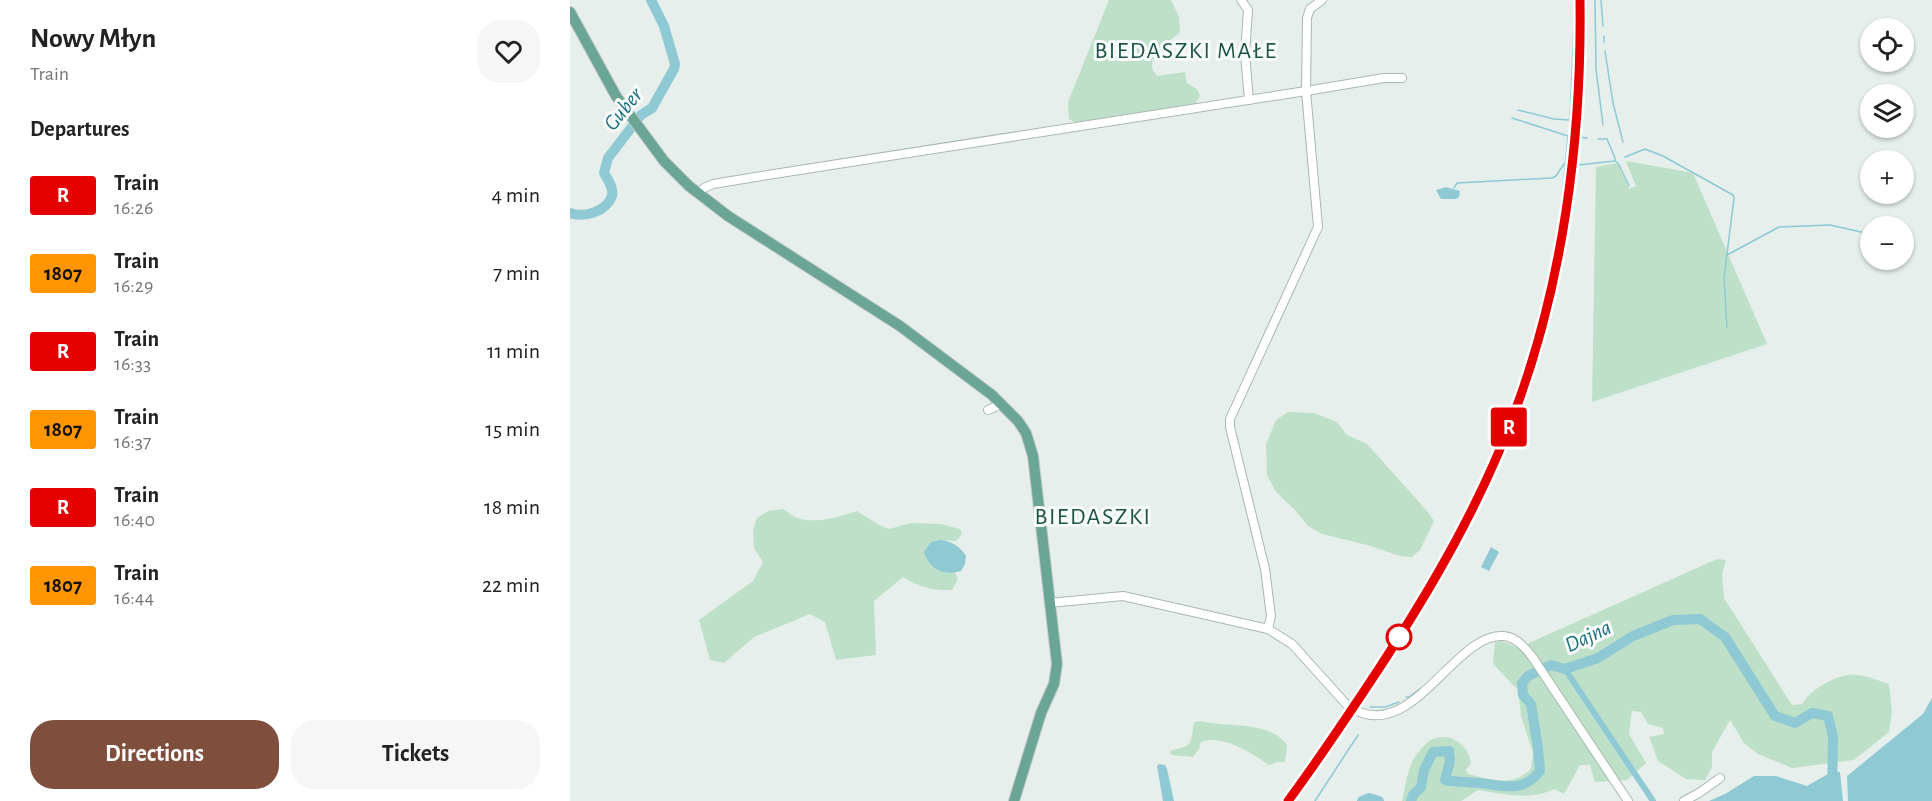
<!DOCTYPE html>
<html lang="en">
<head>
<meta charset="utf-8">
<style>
  body { margin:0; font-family:"Alegreya Sans",sans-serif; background:#f6f6f6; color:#222; height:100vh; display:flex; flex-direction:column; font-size:22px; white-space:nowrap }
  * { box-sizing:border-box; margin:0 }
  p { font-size:20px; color:#767676 }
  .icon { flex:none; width:33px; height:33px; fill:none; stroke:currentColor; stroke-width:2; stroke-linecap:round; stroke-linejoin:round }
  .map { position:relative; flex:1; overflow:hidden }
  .details { display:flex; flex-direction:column; background:#fff; width:570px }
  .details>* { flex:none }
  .badge { padding:0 12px; border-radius:4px; font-size:21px; line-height:39px }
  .buttons { position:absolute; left:1290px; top:18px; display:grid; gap:12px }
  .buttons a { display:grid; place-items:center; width:54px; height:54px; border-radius:50%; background:#fff; box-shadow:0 2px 4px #0004; font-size:30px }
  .map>.badge { position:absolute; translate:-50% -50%; box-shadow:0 0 0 3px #fff }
  h2 { padding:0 30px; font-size:22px; line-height:54px }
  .round { display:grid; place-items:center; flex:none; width:63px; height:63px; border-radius:24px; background:#f6f6f6 }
  .overview { display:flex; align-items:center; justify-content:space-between; height:102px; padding:0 30px }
  h1 { font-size:28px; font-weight:600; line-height:45px }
  .button { display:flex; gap:12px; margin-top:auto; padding:12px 30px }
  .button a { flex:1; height:69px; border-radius:24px; background:#804e3d; color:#fff; font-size:24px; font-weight:600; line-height:69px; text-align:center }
  .button a+a { background:#f6f6f6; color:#222 }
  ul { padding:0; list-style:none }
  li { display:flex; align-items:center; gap:18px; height:78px; padding:0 30px }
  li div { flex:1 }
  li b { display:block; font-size:22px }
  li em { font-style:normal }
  li .badge { min-width:66px; font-weight:700; text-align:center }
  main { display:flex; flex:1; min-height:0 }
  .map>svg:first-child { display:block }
</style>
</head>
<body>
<main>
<section class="details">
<div class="overview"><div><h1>Nowy Młyn</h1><p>Train</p></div><a class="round"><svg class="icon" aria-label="heart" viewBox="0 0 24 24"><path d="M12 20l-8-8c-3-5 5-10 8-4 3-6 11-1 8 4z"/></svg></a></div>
<h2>Departures</h2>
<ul>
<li><span class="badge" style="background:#e50000;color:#fff">R</span><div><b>Train</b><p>16:26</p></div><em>4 min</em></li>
<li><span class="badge" style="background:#ff9500;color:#111">1807</span><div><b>Train</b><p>16:29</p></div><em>7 min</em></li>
<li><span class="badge" style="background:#e50000;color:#fff">R</span><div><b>Train</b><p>16:33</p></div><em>11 min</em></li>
<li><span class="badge" style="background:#ff9500;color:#111">1807</span><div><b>Train</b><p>16:37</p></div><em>15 min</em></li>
<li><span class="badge" style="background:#e50000;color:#fff">R</span><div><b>Train</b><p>16:40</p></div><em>18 min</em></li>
<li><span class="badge" style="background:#ff9500;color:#111">1807</span><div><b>Train</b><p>16:44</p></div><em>22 min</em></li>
</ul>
<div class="button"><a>Directions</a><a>Tickets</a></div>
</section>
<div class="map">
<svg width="1362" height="801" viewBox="0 0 1362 801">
  <rect width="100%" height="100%" fill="#e6efeb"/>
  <g fill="#bfe0c8">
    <path d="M539 0H601L609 17 610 32C598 44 571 57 587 76L615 72 617 83 627 89 630 96 625 104 506 123 499 119 498 102Z"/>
    <polygon points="1056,161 1123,173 1197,344 1022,402 1026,167 1047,163 1059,189 1066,186"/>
    <polygon points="718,412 744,413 767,422 777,435 797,444 857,511 864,521 850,550 842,557 829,556 801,546 752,534 738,526 725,510 706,492 697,475 696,444 706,420"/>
    <path d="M213 509C217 511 221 515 225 517 244 525 269 517 287 511L309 525 319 529 341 523 370 524 390 529 392 534 386 541 371 540 374 572H385L388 579 382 590C364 591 348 587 333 577L304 601 306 655 266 660 255 622 240 614 184 637 154 663 140 660 129 620 183 581 193 562 184 548 183 530 187 518 198 511Z"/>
    <path d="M1147 559 1156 560 1152 575 1154 598 1222 705 1232 704C1239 694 1245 689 1256 683 1281 669 1293 675 1319 684L1322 712 1319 732 1284 760 1222 768 1188 754 1174 743 1160 720 1142 752V767L1135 780 1116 779 1088 761 1079 737 1094 734 1093 728 1078 724 1071 712 1062 711 1059 734 1076 763 1057 780 1025 782 1020 765H1010L994 794 984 789C961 801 932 794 908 790L891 801H832C835 787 838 764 848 753 851 749 857 742 861 740 880 730 900 746 901 764L896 769 898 774C922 780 942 787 961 769L963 753 951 716 948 690 923 664 925 642 932 641 948 648Z"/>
    <path d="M631 721C658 728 699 720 717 745L715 762H707L699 765C681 753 653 734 631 742L629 749 623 757 601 755 600 751C624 745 620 745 624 722Z"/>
  </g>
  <g fill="#8ec9d4">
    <polygon points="876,187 890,191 889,197 886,199 871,199 866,190"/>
    <path d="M371 540C382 541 390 547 396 556L395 564 391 571C373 576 360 570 354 552L361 542Z"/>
    <polygon points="921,547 929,552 919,571 911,567"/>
    <polygon points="1362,698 1362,801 1278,801 1277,776 1353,714"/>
    <polygon points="589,764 595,765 597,769 604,801 593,801 587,766"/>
    <polygon points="1270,772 1273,801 1139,801 1155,794 1184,776 1206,776 1237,786 1258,774"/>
  </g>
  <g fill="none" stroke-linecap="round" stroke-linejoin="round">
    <g stroke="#8ec9d4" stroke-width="1.5">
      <polyline points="1025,0 1026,69 1033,125"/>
      <polyline points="1031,0 1033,26"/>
      <polyline points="1034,36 1034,42"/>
      <polyline points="1035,51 1043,103 1053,142"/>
      <polyline points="948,110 984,119 1000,120"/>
      <polyline points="942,118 998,136"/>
      <polyline points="1000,120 1005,0"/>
      <polyline points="1010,123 1015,0"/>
      <polyline points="1009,137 1017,138"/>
      <polyline points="1028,139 1036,139"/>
      <polyline points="1037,139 1045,158 1045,161 1048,163 1059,186"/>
      <polyline points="1055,157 1075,149 1093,156 1163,195 1164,198 1154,278 1157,328"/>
      <polyline points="1008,165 1045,161"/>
      <polyline points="884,188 887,183 982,178 986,176 994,164"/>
      <polyline points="1157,255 1209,227 1260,225 1300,234"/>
      <path d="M861 578C917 478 962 372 983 258 991 218 994 177 998 136"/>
      <path d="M868 582C936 467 982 341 1000 209 1002 195 1007 178 1008 164 1009 155 1008 146 1009 137"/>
      <polyline points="836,697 839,697 851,688"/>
      <polyline points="783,700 830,627"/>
      <polyline points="800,707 815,707 829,702"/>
      <polyline points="745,801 788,735"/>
    </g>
    <polyline stroke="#8ec9d4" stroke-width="6" points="995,669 1083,801"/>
    <g stroke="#8ec9d4" stroke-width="10">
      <path d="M0 213C14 218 36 212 42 196 44 188 38 180 34 173L38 158 71 115 82 108 104 69 105 64 94 26 81 0"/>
      <polyline points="792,801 799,798 809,801"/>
      <path d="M841 801 843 795 851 787 854 770 863 752 879 751 880 761 875 780C886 782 897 782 909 783 933 785 952 794 970 771L968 748 961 704 953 695 952 683 958 676 981 665 995 669 1028 658 1063 636 1103 620 1130 619 1155 637 1205 716 1225 723 1242 713 1258 716 1263 737 1262 801"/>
    </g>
    <g stroke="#a8b8b2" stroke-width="10">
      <g id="minor">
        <polyline points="671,0 678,10 675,54 679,100"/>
        <polyline points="752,0 740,9 737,18 736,91 814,78 832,78"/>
        <polyline points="128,193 134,188 143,184 204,174 736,91 748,227 660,419 660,427 695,569 701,616 698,629"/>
        <polyline points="418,410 432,404"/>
        <path d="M479 603 553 596 698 629 722 644 777 705C842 752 887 623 939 637 950 641 957 650 963 658L1058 801"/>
        <polyline points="1114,801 1129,793 1150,778"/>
      </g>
    </g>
    <g stroke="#c2cac8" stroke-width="12">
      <polyline id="major" points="0,12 46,96 94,161 119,186 158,216 330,326 422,395 448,421 456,433 463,456 487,664 484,684 471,713 444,801"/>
    </g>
    <use href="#minor" stroke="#fff" stroke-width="8"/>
    <use href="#major" stroke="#6aa596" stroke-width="10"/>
    <g stroke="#5f7d75" stroke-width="4">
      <path id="rail" d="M718 801C802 686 887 560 939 427 992 293 1012 144 1010 0"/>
    </g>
    <use href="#rail" stroke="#f7fbf9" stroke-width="1.5" stroke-dasharray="4.5" stroke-linecap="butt"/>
  </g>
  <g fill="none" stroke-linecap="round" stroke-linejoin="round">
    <g stroke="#fff" stroke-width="14">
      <path id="line" d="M718 801C749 759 779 714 808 670 861 589 910 505 944 414 993 284 1012 139 1010 0"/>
    </g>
    <use href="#line" stroke="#e50000" stroke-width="9"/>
  </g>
  <circle fill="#fff" stroke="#e50000" stroke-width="3" cx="829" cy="637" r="12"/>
  <g text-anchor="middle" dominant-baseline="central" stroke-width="6" stroke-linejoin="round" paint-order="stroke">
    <g font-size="22" font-style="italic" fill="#1c6f80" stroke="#f7fbf9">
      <text transform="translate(53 109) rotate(-51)">Guber</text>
      <text transform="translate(1018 636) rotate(-25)">Dajna</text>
    </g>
    <g font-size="24" letter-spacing="1.5" fill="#1f5548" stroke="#f7fbf9">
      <text x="616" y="51">BIEDASZKI MAŁE</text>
      <text x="523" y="517">BIEDASZKI</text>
    </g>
  </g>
</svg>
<div class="buttons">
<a><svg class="icon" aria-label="locate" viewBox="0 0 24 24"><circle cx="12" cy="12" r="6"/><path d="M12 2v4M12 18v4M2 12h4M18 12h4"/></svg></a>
<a><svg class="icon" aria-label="layers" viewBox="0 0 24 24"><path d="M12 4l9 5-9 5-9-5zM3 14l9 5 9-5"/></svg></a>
<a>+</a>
<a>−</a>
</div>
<b class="badge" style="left:939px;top:427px;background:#e50000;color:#fff">R</b>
</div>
</main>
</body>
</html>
